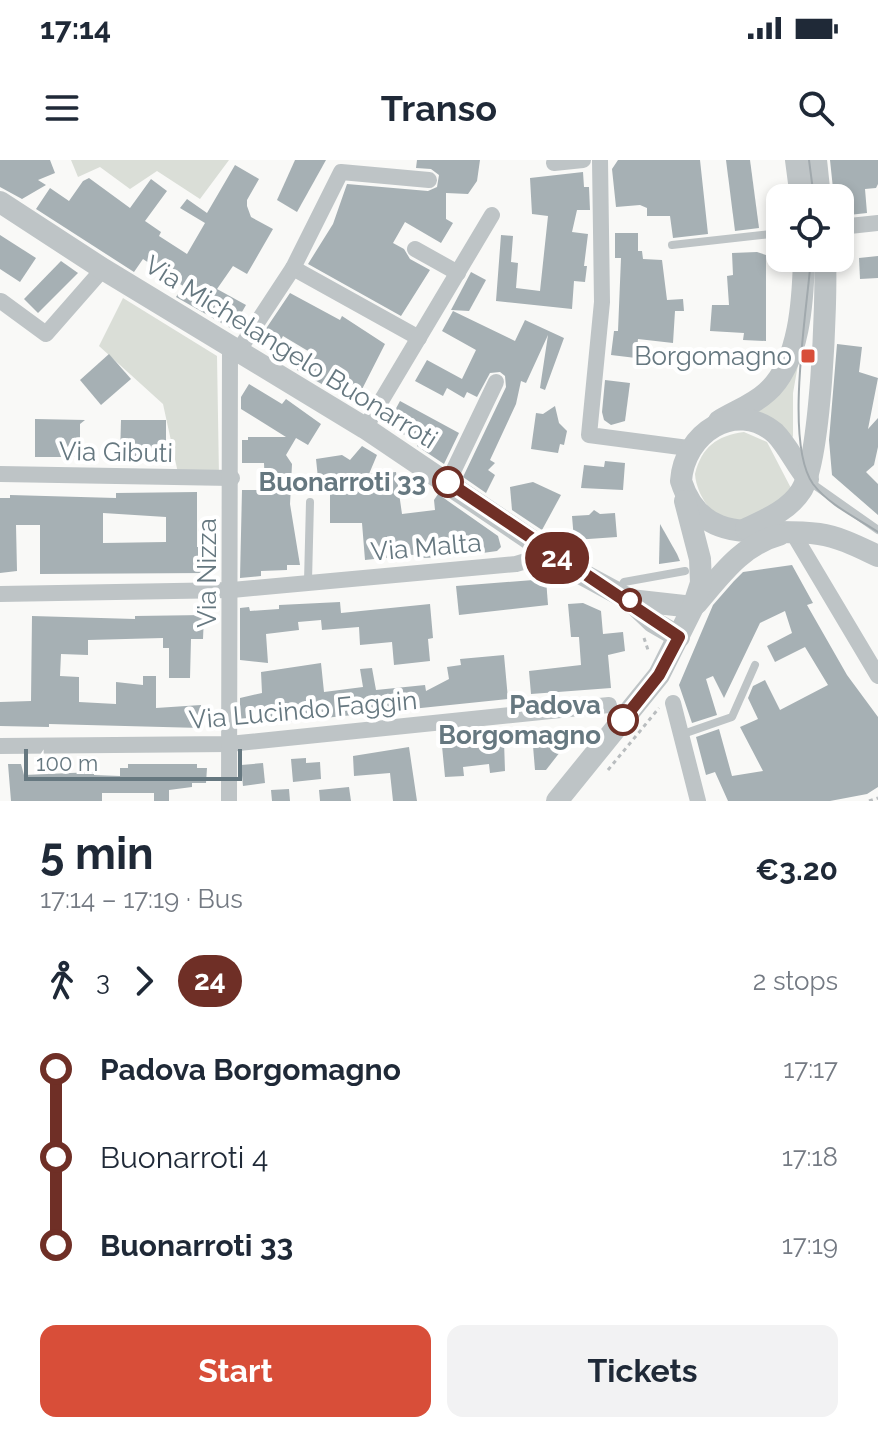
<!DOCTYPE html>
<html lang="en">
<head>
<meta charset="utf-8">
<style>
  body { margin:0; font-family:Raleway,sans-serif; background:#f2f2f3; color:#1f2937; height:100vh; display:flex; flex-direction:column; font-size:30px; white-space:nowrap }
  * { box-sizing:border-box; margin:0 }
  p { font-size:26px; color:#747a83 }
  .icon { flex:none; width:44px; height:44px; fill:none; stroke:currentColor; stroke-width:2; stroke-linecap:round; stroke-linejoin:round }
  .map { position:relative; height:641px; overflow:hidden }
  .details { display:flex; flex-direction:column; background:#fff; flex:1 }
  .details>* { flex:none }
  .badge { padding:0 16px; border-radius:26px; font-size:28px; line-height:52px }
  .controls { position:absolute; left:766px; top:24px; display:grid; gap:16px }
  .controls a { display:grid; place-items:center; width:88px; height:88px; border-radius:16px; background:#fff; box-shadow:0 4px 12px #0003; font-size:40px }
  .scale { position:absolute; left:24px; bottom:20px; width:218px; box-sizing:border-box; padding-left:8px; border:4px solid #667880; border-top:0; font-size:22px; line-height:28px; white-space:nowrap; color:#667880; -webkit-text-stroke:6px #fff; paint-order:stroke }
  .map>.badge { position:absolute; translate:-50% -50%; box-shadow:0 0 0 4px #fff }
  .legs { display:flex; align-items:center; gap:12px; height:88px; padding:0 40px; font-size:26px }
  .legs p { margin-inline-start:auto }
  .head { display:flex; align-items:center; justify-content:space-between; height:136px; padding:0 40px }
  h1 { font-size:44px; font-weight:700; line-height:60px }
  .primary-button { display:flex; gap:16px; margin-top:auto; padding:16px 40px }
  .primary-button a { flex:1; height:92px; border-radius:16px; background:#d84e39; color:#fff; font-size:32px; font-weight:700; line-height:92px; text-align:center }
  .primary-button a+a { background:#f2f2f3; color:#1f2937 }
  ul { padding:0 40px; list-style:none }
  li { display:flex; align-items:center; gap:28px; height:88px; font-size:30px }
  li i { display:grid; place-items:center; width:12px; height:100%; margin:0 10px; background:currentColor }
  li i::after { content:''; width:20px; height:20px; margin:-10px; border:6px solid; border-radius:50%; background:#fff }
  li p { margin-inline-start:auto }
  li:first-child i { background:linear-gradient(#0000 50%,currentColor 0) }
  li:last-child i { background:linear-gradient(currentColor 50%,#0000 0) }
  .status { display:flex; justify-content:space-between; align-items:center; height:56px; padding:0 40px; background:#fff; direction:ltr }
  .status svg { height:22px; fill:currentColor }
  header { display:flex; justify-content:space-between; align-items:center; height:104px; padding:0 40px; background:#fff; font-size:36px; font-weight:700 }
  .map>svg:first-child { display:block }
</style>
</head>
<body>
<div class="status"><b>17:14</b><svg viewBox="0 0 49 12"><path d="M0 12V9h3v3zM5 12V6h3v6zM10 12V3h3v9zM15 12V0h3v12zM26 1h20v11H26zM47 4h2v5h-2z"/></svg></div>
<header><svg class="icon" aria-label="menu" viewBox="0 0 24 24"><path d="M4 6h16M4 12h16M4 18h16"/></svg>Transo<svg class="icon" aria-label="search" viewBox="0 0 24 24"><circle cx="10" cy="10" r="6"/><path d="M15 15l6 6"/></svg></header>
<div class="map">
<svg width="878" height="641" viewBox="0 0 878 641">
  <rect width="100%" height="100%" fill="#f9f9f7"/>
  <g fill="#daded7">
    <polygon points="71,0 229,0 200,39 157,11 130,29 100,7 78,17"/>
    <polygon points="123,138 217,196 219,317 178,313 163,244 99,186"/>
    <polygon points="799,199 793,233 793,277 747,252"/>
    <path d="M744 272 767 282 793 332C777 341 760 354 743 360 717 369 696 335 695 314 702 287 716 276 744 272Z"/>
  </g>
  <g fill="#a6b0b4" fill-rule="evenodd">
    <polygon points="0,0 50,0 55,13 38,20 46,25 22,39 0,27"/>
    <polygon points="295,0 326,0 297,52 277,40"/>
    <polygon points="417,0 480,0 477,21 468,34 446,33 446,59 453,63 441,83 405,62 393,83 404,89 410,99 430,110 401,156 308,104 333,64 347,24 428,31 437,27 439,15 431,9 416,8"/>
    <polygon points="618,0 700,0 708,74 673,78 670,56 647,56 647,48 640,45 616,47 612,9"/>
    <polygon points="726,0 750,0 759,68 735,71"/>
    <polygon points="830,0 878,0 878,24 876,28 865,29 867,53 840,56 840,38 834,38"/>
    <polygon points="235,5 259,19 247,40 247,46 251,57 273,69 247,114 233,106 217,129 246,145 232,169 176,137 183,126 143,99 134,112 36,49 50,28 69,41 83,21 89,18 130,48 151,19 167,31 145,61 161,72 159,76 187,94 205,63 180,48 187,39 207,53"/>
    <polygon points="583,12 584,27 589,27 590,50 577,50 572,72 588,74 584,106 587,106 585,122 574,121 572,149 496,141 501,75 513,76 511,102 518,103 516,128 540,131 548,56 532,54 530,18"/>
    <polygon points="615,73 638,73 638,91 642,91 643,99 662,100 667,140 683,139 684,151 675,151 673,183 638,179 636,198 611,195 614,171 618,171 621,98 615,98"/>
    <polygon points="0,75 36,98 20,122 0,109"/>
    <polygon points="757,92 766,95 766,181 743,180 744,173 710,171 712,145 729,145 727,116 733,115 732,93"/>
    <polygon points="878,96 878,118 860,119 859,98"/>
    <polygon points="61,101 78,113 38,153 24,139"/>
    <polygon points="471,112 486,120 469,151 451,150"/>
    <polygon points="290,133 340,160 342,156 385,184 355,243 297,210 308,191 283,176 274,192 257,182"/>
    <polygon points="453,151 515,181 525,160 564,178 545,230 540,228 548,175 526,223 521,221 516,244 490,300 495,303 488,310 495,315 486,333 463,317 506,227 505,216 500,212 490,213 477,237 467,232 464,238 447,228 443,236 415,221 427,200 462,219 476,190 442,171"/>
    <polygon points="837,184 862,187 859,212 878,218 868,269 878,258 878,287 874,305 866,312 878,324 878,355 832,315 829,280"/>
    <polygon points="109,194 131,219 101,245 80,220"/>
    <polygon points="605,220 630,223 625,261 611,265 604,260 602,252"/>
    <polygon points="249,224 282,244 286,239 321,264 308,285 296,278 286,295 292,304 290,344 300,405 287,405 287,410 261,411 261,416 240,418 242,330 265,330 264,303 242,303 242,280 248,280 248,277 286,277 241,249 241,237"/>
    <polygon points="400,241 459,273 444,304 417,286 419,283 387,265"/>
    <polygon points="555,246 559,263 567,271 564,285 560,284 558,293 531,289 536,253 543,254"/>
    <polygon points="35,259 85,260 80,264 80,297 35,297"/>
    <polygon points="121,260 166,260 166,297 120,297"/>
    <polygon points="362,286 377,295 369,314 396,312 402,354 435,350 434,340 438,334 498,376 501,387 497,391 454,397 422,398 421,394 365,400 362,363 330,363 330,327 319,328 316,299 342,295 350,300"/>
    <polygon points="605,301 625,303 623,330 581,328 584,305 604,307"/>
    <polygon points="533,322 561,335 542,370 512,350 510,327"/>
    <path d="M197 332V387H207L208 413 40 414V365H16L17 411 0 413V338H10V335L116 338V333ZM103 353 166 357V382L103 383Z"/>
    <polygon points="594,350 600,354 615,353 617,377 574,380 572,356 589,355"/>
    <polygon points="660,364 677,394 680,401 659,404"/>
    <polygon points="792,405 813,443 807,445 847,515 878,557 878,627 867,634 830,641 728,641 715,612 706,615 696,577 719,569 732,616 763,611 740,567 758,559 748,538 753,526 765,520 780,550 828,525 805,487 775,502 767,486 792,473 785,451 760,463 724,538 713,516 706,519 717,555 692,563 679,525 713,445 734,421 743,412"/>
    <polygon points="546,419 548,445 459,455 456,426"/>
    <polygon points="340,442 341,453 430,444 433,478 428,479 430,501 394,505 392,482 360,485 359,467 322,470 321,460 298,462 299,470 266,474 268,503 240,500 240,448 249,447 250,451 279,449 279,445"/>
    <polygon points="583,443 601,451 603,474 623,472 625,491 608,495 611,528 531,534 529,511 581,505 579,477 571,477 568,444"/>
    <polygon points="204,455 203,479 191,479 190,518 169,518 169,488 163,488 163,478 88,480 88,495 61,494 60,516 79,517 79,542 116,544 116,522 143,525 143,516 156,516 156,548 201,545 201,568 49,564 49,567 0,566 0,542 31,541 32,456 135,459 135,456"/>
    <polygon points="504,495 508,539 276,563 276,558 240,561 240,538 262,533 261,512 321,503 324,532 363,527 360,509 372,508 376,530 425,525 426,531 449,519 447,507 461,505 460,499"/>
    <polygon points="578,569 546,610 535,610 532,574"/>
    <polygon points="494,579 494,583 504,581 505,611 490,613 489,604 463,607 464,616 445,617 442,586"/>
    <polygon points="409,587 417,641 393,641 390,613 354,616 353,596"/>
    <polygon points="306,598 306,603 320,602 321,619 293,622 291,599"/>
    <polygon points="263,603 265,623 243,626 241,605"/>
    <polygon points="8,604 21,604 24,615 94,612 94,615 120,616 120,608 128,608 128,604 197,604 197,608 207,608 206,623 192,623 192,627 169,630 169,641 154,641 154,633 102,633 102,641 11,641"/>
    <polygon points="349,627 351,641 320,641 319,630"/>
    <polygon points="289,629 290,641 272,641 271,630"/>
  </g>
  <g fill="none" stroke-linecap="round" stroke-linejoin="round">
    <g stroke="#b9bdbf" stroke-width="3" stroke-dasharray="4 4" stroke-linecap="butt">
      <polyline points="644,478 649,493"/>
      <polyline points="608,610 659,548"/>
      <polyline points="869,641 878,638"/>
    </g>
    <g stroke="#bec4c6" stroke-width="8">
      <polyline points="672,85 780,73"/>
      <polyline points="810,322 878,370"/>
      <polyline points="308,421 310,342"/>
      <polyline points="618,433 624,422 685,411"/>
      <polyline points="683,574 732,557 755,505"/>
    </g>
    <g stroke="#bec4c6" stroke-width="16">
      <polyline points="600,0 602,142 589,275 688,288"/>
      <polyline points="554,3 583,0"/>
      <polyline points="840,67 878,63"/>
      <polyline points="415,89 458,113"/>
      <polyline points="293,108 419,178"/>
      <polyline points="1,141 46,174 103,109"/>
      <polyline points="239,190 293,108 341,12 429,20"/>
      <polyline points="365,268 492,55"/>
      <polyline points="0,314 232,318"/>
      <polyline points="448,322 496,222"/>
      <polyline points="797,380 878,516"/>
      <polyline points="0,434 232,430 516,404 536,398 542,388"/>
      <polyline points="673,543 698,641"/>
      <polyline points="0,586 229,584 609,545"/>
      <polyline points="229,641 230,186"/>
    </g>
    <g stroke="#bec4c6" stroke-width="22">
      <polyline points="796,0 801,38"/>
      <polyline points="816,0 820,38"/>
      <polyline points="0,42 103,109 365,268 580,413 630,440 653,462 679,477"/>
      <path d="M719 261C735 251 753 245 767 232 800 203 803 139 804 98"/>
      <path d="M808 319C796 305 788 286 775 273 735 239 684 274 681 321 703 390 764 366 819 374 840 377 859 387 878 396"/>
      <path d="M746 369C765 360 789 350 801 331 821 301 827 139 825 98"/>
      <polyline points="630,440 693,447"/>
      <path d="M697 443C721 415 742 385 779 375"/>
      <polyline points="557,641 659,515 693,447 701,423 700,399 685,341"/>
    </g>
    <g stroke="#a1a9ad" stroke-width="2">
      <polyline points="809,0 814,38"/>
      <path d="M811 98C807 151 784 283 813 324 829 345 857 358 878 372"/>
    </g>
  </g>
  <g fill="none" stroke-linecap="round" stroke-linejoin="round">
    <g stroke="#fff" stroke-width="18">
      <polyline id="line-1" points="448,322 679,477 659,515 623,560"/>
    </g>
    <use href="#line-1" stroke="#6f2f26" stroke-width="12"/>
  </g>
  <rect fill="#d84e39" stroke="#fff" stroke-width="3" x="800" y="188" width="16" height="16" rx="4"/>
  <g fill="#fff" stroke="#6f2f26" stroke-width="4">
    <circle cx="448" cy="322" r="14"/>
    <circle cx="630" cy="440" r="10"/>
    <circle cx="623" cy="560" r="14"/>
  </g>
  <g text-anchor="middle" dominant-baseline="central" stroke-width="8" stroke-linejoin="round" paint-order="stroke">
    <g font-size="26" fill="#667880" stroke="#fff">
      <text transform="translate(291 192) rotate(32)">Via Michelangelo Buonarroti</text>
      <text transform="translate(116 292) rotate(1)">Via Gibuti</text>
      <text transform="translate(426 387) rotate(-5)">Via Malta</text>
      <text transform="translate(207 413) rotate(-90)">Via Nizza</text>
      <text transform="translate(303 550) rotate(-5)">Via Lucindo Faggin</text>
    </g>
    <g font-size="26" fill="#667880" stroke="#fff" text-anchor="end">
      <text x="792" y="196">Borgomagno</text>
    </g>
    <g font-size="26" font-weight="bold" fill="#667880" stroke="#fff" text-anchor="end">
      <text x="426" y="322">Buonarroti 33</text>
      <text x="601" y="545">Padova<tspan x="601" dy="30">Borgomagno</tspan></text>
    </g>
  </g>
</svg>
<div class="controls">
<a><svg class="icon" aria-label="locate" viewBox="0 0 24 24"><circle cx="12" cy="12" r="6"/><path d="M12 2v4M12 18v4M2 12h4M18 12h4"/></svg></a>
</div>
<div class="scale">100 m</div>
<b class="badge" style="left:557px;top:398px;background:#6f2f26;color:#fff">24</b>
</div>
<section class="details">
<div class="head"><div><h1>5 min</h1><p>17:14 – 17:19 · Bus</p></div><b>€3.20</b></div>
<div class="legs"><svg class="icon" aria-label="walk" viewBox="0 0 24 24"><circle cx="13" cy="4" r="2"/><path d="M13 8l-2 6 4 7M11 14l-3 7M7 12l3-4h3l4 4"/></svg>3<svg class="icon" aria-label="forward" viewBox="0 0 24 24"><path d="M9 5l7 7-7 7"/></svg><b class="badge" style="background:#6f2f26;color:#fff">24</b><p>2 stops</p></div>
<ul>
<li><i style="color:#6f2f26"></i><b>Padova Borgomagno</b><p>17:17</p></li>
<li><i style="color:#6f2f26"></i><span>Buonarroti 4</span><p>17:18</p></li>
<li><i style="color:#6f2f26"></i><b>Buonarroti 33</b><p>17:19</p></li>
</ul>
<div class="primary-button"><a>Start</a><a>Tickets</a></div>
</section>
</body>
</html>
